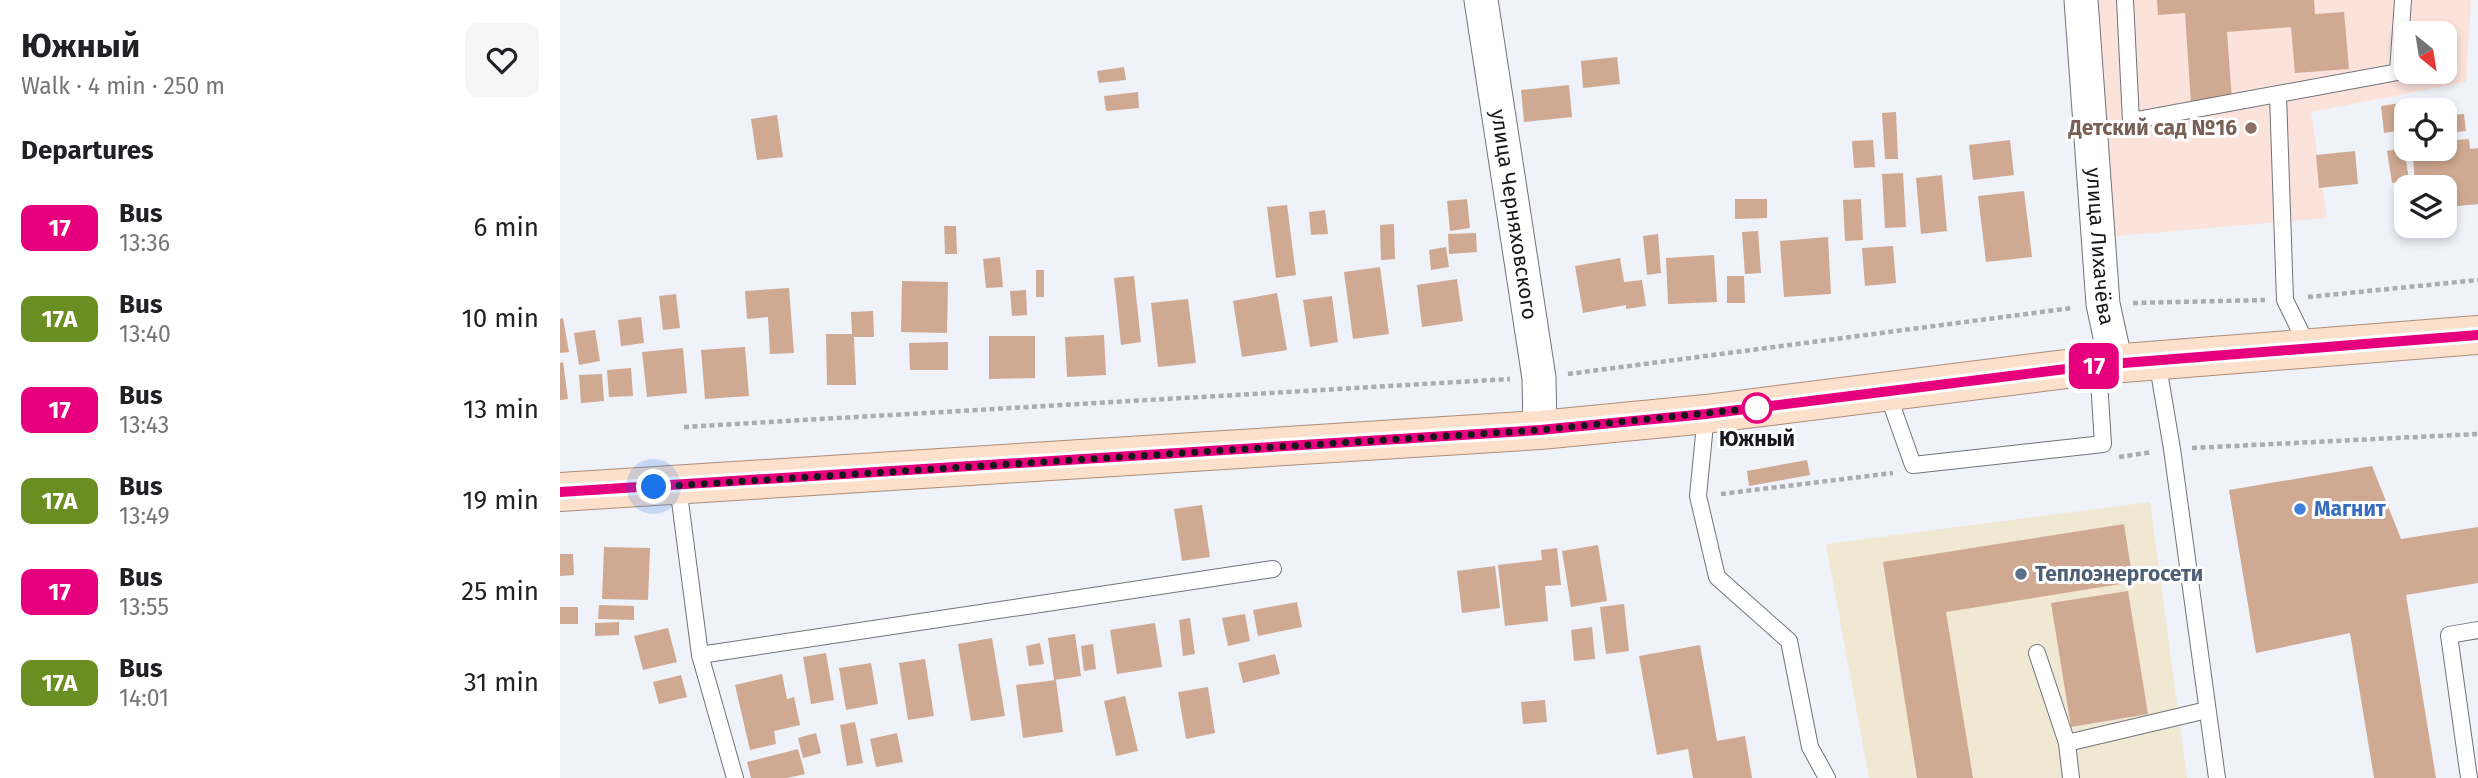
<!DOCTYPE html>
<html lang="en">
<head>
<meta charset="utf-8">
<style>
  body { margin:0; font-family:"Fira Sans",sans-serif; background:#f6f6f6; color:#202124; height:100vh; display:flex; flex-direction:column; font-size:26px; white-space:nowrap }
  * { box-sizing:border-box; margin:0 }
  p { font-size:23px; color:#757577 }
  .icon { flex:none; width:38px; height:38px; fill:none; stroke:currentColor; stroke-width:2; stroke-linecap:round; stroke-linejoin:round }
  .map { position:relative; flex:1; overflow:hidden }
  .panel { display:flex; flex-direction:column; background:#fff; width:560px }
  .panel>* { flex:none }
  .badge { padding:0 14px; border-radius:10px; font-size:24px; line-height:46px }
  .needle { width:46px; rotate:150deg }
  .fabs { position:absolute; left:1834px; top:21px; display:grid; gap:14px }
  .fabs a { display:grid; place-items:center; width:63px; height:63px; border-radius:14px; background:#fff; box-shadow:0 4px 10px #0003; font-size:35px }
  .you { position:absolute; width:35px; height:35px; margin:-18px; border:5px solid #fff; border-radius:50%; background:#1a73e8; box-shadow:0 0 0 10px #1a73e833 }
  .map>.badge { position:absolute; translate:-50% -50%; box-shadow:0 0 0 4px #fff }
  h2 { padding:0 21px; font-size:26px; line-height:63px }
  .round { display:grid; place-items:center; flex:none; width:74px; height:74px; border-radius:14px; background:#f6f6f6 }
  .headline { display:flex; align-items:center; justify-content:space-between; height:119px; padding:0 21px }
  h1 { font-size:33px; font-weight:700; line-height:52px }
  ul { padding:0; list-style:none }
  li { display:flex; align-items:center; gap:21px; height:91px; padding:0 21px }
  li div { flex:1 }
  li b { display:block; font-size:26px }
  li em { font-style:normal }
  li .badge { min-width:77px; font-weight:700; text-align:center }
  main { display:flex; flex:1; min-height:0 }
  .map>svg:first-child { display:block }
</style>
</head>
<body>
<main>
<section class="panel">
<div class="headline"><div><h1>Южный</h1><p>Walk · 4 min · 250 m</p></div><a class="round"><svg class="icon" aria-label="heart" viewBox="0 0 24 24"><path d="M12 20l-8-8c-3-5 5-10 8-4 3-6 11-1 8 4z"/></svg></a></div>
<h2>Departures</h2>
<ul>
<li><span class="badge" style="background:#e6007e;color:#fff">17</span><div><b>Bus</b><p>13:36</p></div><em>6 min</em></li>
<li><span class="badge" style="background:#6b8e23;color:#fff">17А</span><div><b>Bus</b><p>13:40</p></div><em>10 min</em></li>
<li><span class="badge" style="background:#e6007e;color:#fff">17</span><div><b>Bus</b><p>13:43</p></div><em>13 min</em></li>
<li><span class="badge" style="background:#6b8e23;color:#fff">17А</span><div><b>Bus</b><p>13:49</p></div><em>19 min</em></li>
<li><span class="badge" style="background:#e6007e;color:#fff">17</span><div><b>Bus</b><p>13:55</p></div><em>25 min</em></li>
<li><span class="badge" style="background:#6b8e23;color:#fff">17А</span><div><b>Bus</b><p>14:01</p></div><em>31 min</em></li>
</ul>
</section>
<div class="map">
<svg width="1918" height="778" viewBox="0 0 1918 778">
  <rect width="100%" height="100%" fill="#eff2f9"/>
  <polygon fill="#f0e8d2" points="1590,502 1627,778 1309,778 1266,544"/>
  <path fill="#fbe2da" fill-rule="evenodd" d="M1529 0H1911L1906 82 1751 112 1767 218 1545 237ZM1846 33H1885V72H1846Z"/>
  <g fill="#d0a993">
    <polygon points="1597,0 1754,0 1755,14 1784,12 1789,69 1735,73 1731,27 1667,32 1672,100 1631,103 1625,13 1598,15"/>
    <polygon points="1057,57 1060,84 1023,88 1021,61"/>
    <polygon points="564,67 566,80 539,83 537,71"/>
    <polygon points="1009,85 1012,117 964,122 961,90"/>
    <polygon points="578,92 579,108 546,111 544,96"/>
    <polygon points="1841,103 1845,130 1824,133 1821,106"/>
    <polygon points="1336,112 1338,159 1325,159 1322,113"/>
    <polygon points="1904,114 1906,131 1885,133 1885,115"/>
    <polygon points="217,115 223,157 197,160 191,119"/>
    <polygon points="1909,139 1910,149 1918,148 1918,204 1889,207 1891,222 1885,223 1885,187 1855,187 1853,156 1886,153 1885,141"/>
    <polygon points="1313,140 1315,167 1294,168 1292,141"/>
    <polygon points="1450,140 1454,175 1413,180 1409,145"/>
    <polygon points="1844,148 1849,180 1832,183 1827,151"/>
    <polygon points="1795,151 1798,184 1759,188 1756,155"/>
    <polygon points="1343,173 1346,227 1325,228 1322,174"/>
    <polygon points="1382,175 1387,231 1361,234 1356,178"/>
    <polygon points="1464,191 1472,257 1426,262 1418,196"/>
    <polygon points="907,199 910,228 890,231 887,201"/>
    <polygon points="1175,199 1207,199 1207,218 1175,219"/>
    <polygon points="1301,199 1303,240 1285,241 1283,200"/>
    <polygon points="727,205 736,275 716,278 707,207"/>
    <polygon points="765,210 768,234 751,235 749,212"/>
    <polygon points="834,224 835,259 821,260 820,225"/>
    <polygon points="384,226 396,226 397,254 385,254"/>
    <polygon points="1198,231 1201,273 1185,274 1182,232"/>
    <polygon points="916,233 917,252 889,254 888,234"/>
    <polygon points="1098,234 1101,273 1087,275 1083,236"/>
    <polygon points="1268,237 1271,294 1224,297 1220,241"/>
    <polygon points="1333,246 1336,283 1305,286 1302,248"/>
    <polygon points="886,247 889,267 871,270 869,250"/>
    <polygon points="1154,255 1157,302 1108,304 1106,258"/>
    <polygon points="440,257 443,287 426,288 423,259"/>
    <polygon points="1060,258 1064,282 1082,280 1086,306 1066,309 1066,305 1023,313 1015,266"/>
    <polygon points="820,267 829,334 793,339 784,272"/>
    <rect x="476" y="270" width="8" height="27"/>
    <polygon points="574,276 581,342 561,345 554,278"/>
    <polygon points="1167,276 1184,276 1185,303 1167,303"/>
    <polygon points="897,279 903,321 862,327 857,285"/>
    <polygon points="342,281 388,282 387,333 341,332"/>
    <polygon points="229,288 234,353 210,354 208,317 187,319 185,291"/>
    <polygon points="466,290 467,315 452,316 450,291"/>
    <polygon points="717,293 727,350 682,357 673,301"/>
    <polygon points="116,294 120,328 103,330 99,296"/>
    <polygon points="772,296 778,342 750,347 743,300"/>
    <polygon points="628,299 636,363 598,367 591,303"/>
    <polygon points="313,311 314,337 294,337 296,385 267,385 266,334 292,334 291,312"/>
    <polygon points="81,317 84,343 61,346 58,320"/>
    <polygon points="3,318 9,352 0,353 0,319"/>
    <polygon points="35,330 40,361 19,365 14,333"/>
    <polygon points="544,335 546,375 507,377 505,337"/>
    <polygon points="429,336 475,336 475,378 429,379"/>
    <polygon points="388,342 388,370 350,370 349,343"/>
    <polygon points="185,347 189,396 145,399 141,350"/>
    <polygon points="123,348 127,393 87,397 82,352"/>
    <polygon points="3,362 8,399 0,400 0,363"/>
    <polygon points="71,368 73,396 49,397 47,370"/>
    <polygon points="42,374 44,401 21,403 19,375"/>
    <polygon points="1247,460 1250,475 1189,486 1187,471"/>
    <polygon points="1812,466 1841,539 1918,527 1918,583 1846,595 1876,778 1814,778 1790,633 1696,653 1669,490"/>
    <polygon points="642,505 650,557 622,561 614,509"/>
    <polygon points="1564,524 1573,582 1386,612 1413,778 1357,778 1323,562"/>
    <polygon points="1038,545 1047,601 1011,607 1002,551"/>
    <polygon points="44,547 90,548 88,600 42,599"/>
    <polygon points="997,548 1001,585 985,586 988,621 945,626 938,565 982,560 981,550"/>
    <polygon points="0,554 13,554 14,575 0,576"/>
    <polygon points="935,566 940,608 902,613 897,571"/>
    <polygon points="1568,591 1588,714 1511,727 1491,603"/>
    <polygon points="737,602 742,627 698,636 693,610"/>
    <polygon points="1064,604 1069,651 1046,654 1040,607"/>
    <polygon points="39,605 74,606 74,620 38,619"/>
    <rect x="0" y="607" width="18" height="17"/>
    <polygon points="685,614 690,641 668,646 662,618"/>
    <polygon points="630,618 635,654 623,656 619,620"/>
    <polygon points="59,622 59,635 35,636 35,623"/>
    <polygon points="595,623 602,667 557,674 550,630"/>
    <polygon points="1032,627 1035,659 1014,661 1011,630"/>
    <polygon points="108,628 117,662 83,670 74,636"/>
    <polygon points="515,634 521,676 494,680 488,638"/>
    <polygon points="432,638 445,716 411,721 398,644"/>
    <polygon points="480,643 484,664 469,666 466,646"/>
    <polygon points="533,644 536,669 524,671 521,646"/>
    <polygon points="1140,645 1157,741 1185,736 1192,778 1133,778 1128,749 1097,755 1079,656"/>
    <polygon points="266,653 274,700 251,704 243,657"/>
    <polygon points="715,654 720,674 683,683 678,663"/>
    <polygon points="365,659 374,716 348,720 339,663"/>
    <polygon points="311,663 318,704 286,710 279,668"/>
    <polygon points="222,674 227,699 234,697 240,725 214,731 216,744 190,750 175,685"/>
    <polygon points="121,675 127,697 99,704 93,682"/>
    <polygon points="496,680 503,732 463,738 456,685"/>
    <polygon points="648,687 655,733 626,739 618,692"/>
    <polygon points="565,696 578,751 556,756 544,701"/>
    <polygon points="985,700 987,722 963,724 961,702"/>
    <polygon points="295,722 303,763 287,766 280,725"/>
    <polygon points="256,733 261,753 243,758 238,738"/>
    <polygon points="337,733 343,762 316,767 310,739"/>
    <polygon points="238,749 245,774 227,778 191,778 187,762"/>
  </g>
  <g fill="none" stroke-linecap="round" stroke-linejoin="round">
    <g stroke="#707379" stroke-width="18">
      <g id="lane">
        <polyline points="1565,0 1571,121 1838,72 1843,0"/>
        <polyline points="1718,95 1725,300 1749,349"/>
        <polyline points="1597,360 1612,449 1657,778"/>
        <polyline points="1327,392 1353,465 1543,444 1538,365"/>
        <polyline points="1146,414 1138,496 1157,577 1229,641 1250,747 1267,778"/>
        <polyline points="118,486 140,655 175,778"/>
        <polyline points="1477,653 1507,743 1511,778"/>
        <polyline points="140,655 713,569"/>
        <polyline points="1507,743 1647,710"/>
        <polyline points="1909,778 1889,635 1918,630"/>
      </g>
    </g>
    <g stroke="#707379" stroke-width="35">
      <g id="street">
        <path id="s1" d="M921 0 979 378 980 430"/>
        <path id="s2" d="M1521 0 1543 304 1556 364"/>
      </g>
    </g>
    <g stroke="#ac8c77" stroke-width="40">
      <polyline id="primary" points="0,492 980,430 1146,414 1538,365 1918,335"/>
    </g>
    <g stroke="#aaacb2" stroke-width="4.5" stroke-dasharray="5 3.5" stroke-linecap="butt">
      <polyline points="1748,297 1918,280"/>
      <polyline points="1573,303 1705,300"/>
      <polyline points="1008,374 1512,308"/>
      <polyline points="124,427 950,379"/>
      <polyline points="1632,448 1918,434"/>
      <polyline points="1559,457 1592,452"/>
      <polyline points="1161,494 1333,473"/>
    </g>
    <use href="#lane" stroke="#fff" stroke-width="16"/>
    <use href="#street" stroke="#fff" stroke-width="33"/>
    <use href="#primary" stroke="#fde0cb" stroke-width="38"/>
  </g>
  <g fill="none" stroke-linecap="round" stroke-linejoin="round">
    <g stroke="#fff" stroke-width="16">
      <polyline id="line" points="0,492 980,430 1146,414 1538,365 1918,335"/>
    </g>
    <use href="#line" stroke="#e6007e" stroke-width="10"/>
    <polyline stroke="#17181b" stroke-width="7" stroke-dasharray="0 12.6" points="94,487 980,430 1197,408"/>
  </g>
  <circle fill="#8d6e63" stroke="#fff" stroke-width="2.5" cx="1691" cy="128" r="7"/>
  <circle fill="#fff" stroke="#e6007e" stroke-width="3.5" cx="1197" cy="408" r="14"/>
  <circle fill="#3f7fe0" stroke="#fff" stroke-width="2.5" cx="1740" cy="509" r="7"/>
  <circle fill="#5c6f8a" stroke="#fff" stroke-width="2.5" cx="1461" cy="574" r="7"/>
  <g text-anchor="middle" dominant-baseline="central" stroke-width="6" stroke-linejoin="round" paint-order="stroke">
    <g font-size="21" font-weight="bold" fill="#785e54" stroke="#fff" text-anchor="end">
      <text x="1677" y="128">Детский сад №16</text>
    </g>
    <g font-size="21" fill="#17181b" stroke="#fff">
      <text stroke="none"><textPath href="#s1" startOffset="217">улица Черняховского</textPath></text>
      <text stroke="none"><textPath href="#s2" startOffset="247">улица Лихачёва</textPath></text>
    </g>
    <g font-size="21" font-weight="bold" fill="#17181b" stroke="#fff">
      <text x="1197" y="439">Южный</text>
    </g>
    <g font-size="21" font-weight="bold" fill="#366cbe" stroke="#fff" text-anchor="start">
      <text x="1754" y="509">Магнит</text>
    </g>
    <g font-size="21" font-weight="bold" fill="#4e5e75" stroke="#fff" text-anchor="start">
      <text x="1475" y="574">Теплоэнергосети</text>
    </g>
  </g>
</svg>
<div class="fabs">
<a><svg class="needle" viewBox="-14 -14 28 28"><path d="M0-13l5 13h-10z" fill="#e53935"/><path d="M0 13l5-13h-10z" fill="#757577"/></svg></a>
<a><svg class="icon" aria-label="locate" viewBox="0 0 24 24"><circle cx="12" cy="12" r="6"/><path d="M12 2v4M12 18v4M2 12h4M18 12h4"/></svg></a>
<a><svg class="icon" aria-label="layers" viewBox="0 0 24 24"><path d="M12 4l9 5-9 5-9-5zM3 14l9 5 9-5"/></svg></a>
</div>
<div class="you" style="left:94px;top:487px"></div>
<b class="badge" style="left:1534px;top:366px;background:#e6007e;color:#fff">17</b>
</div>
</main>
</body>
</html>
